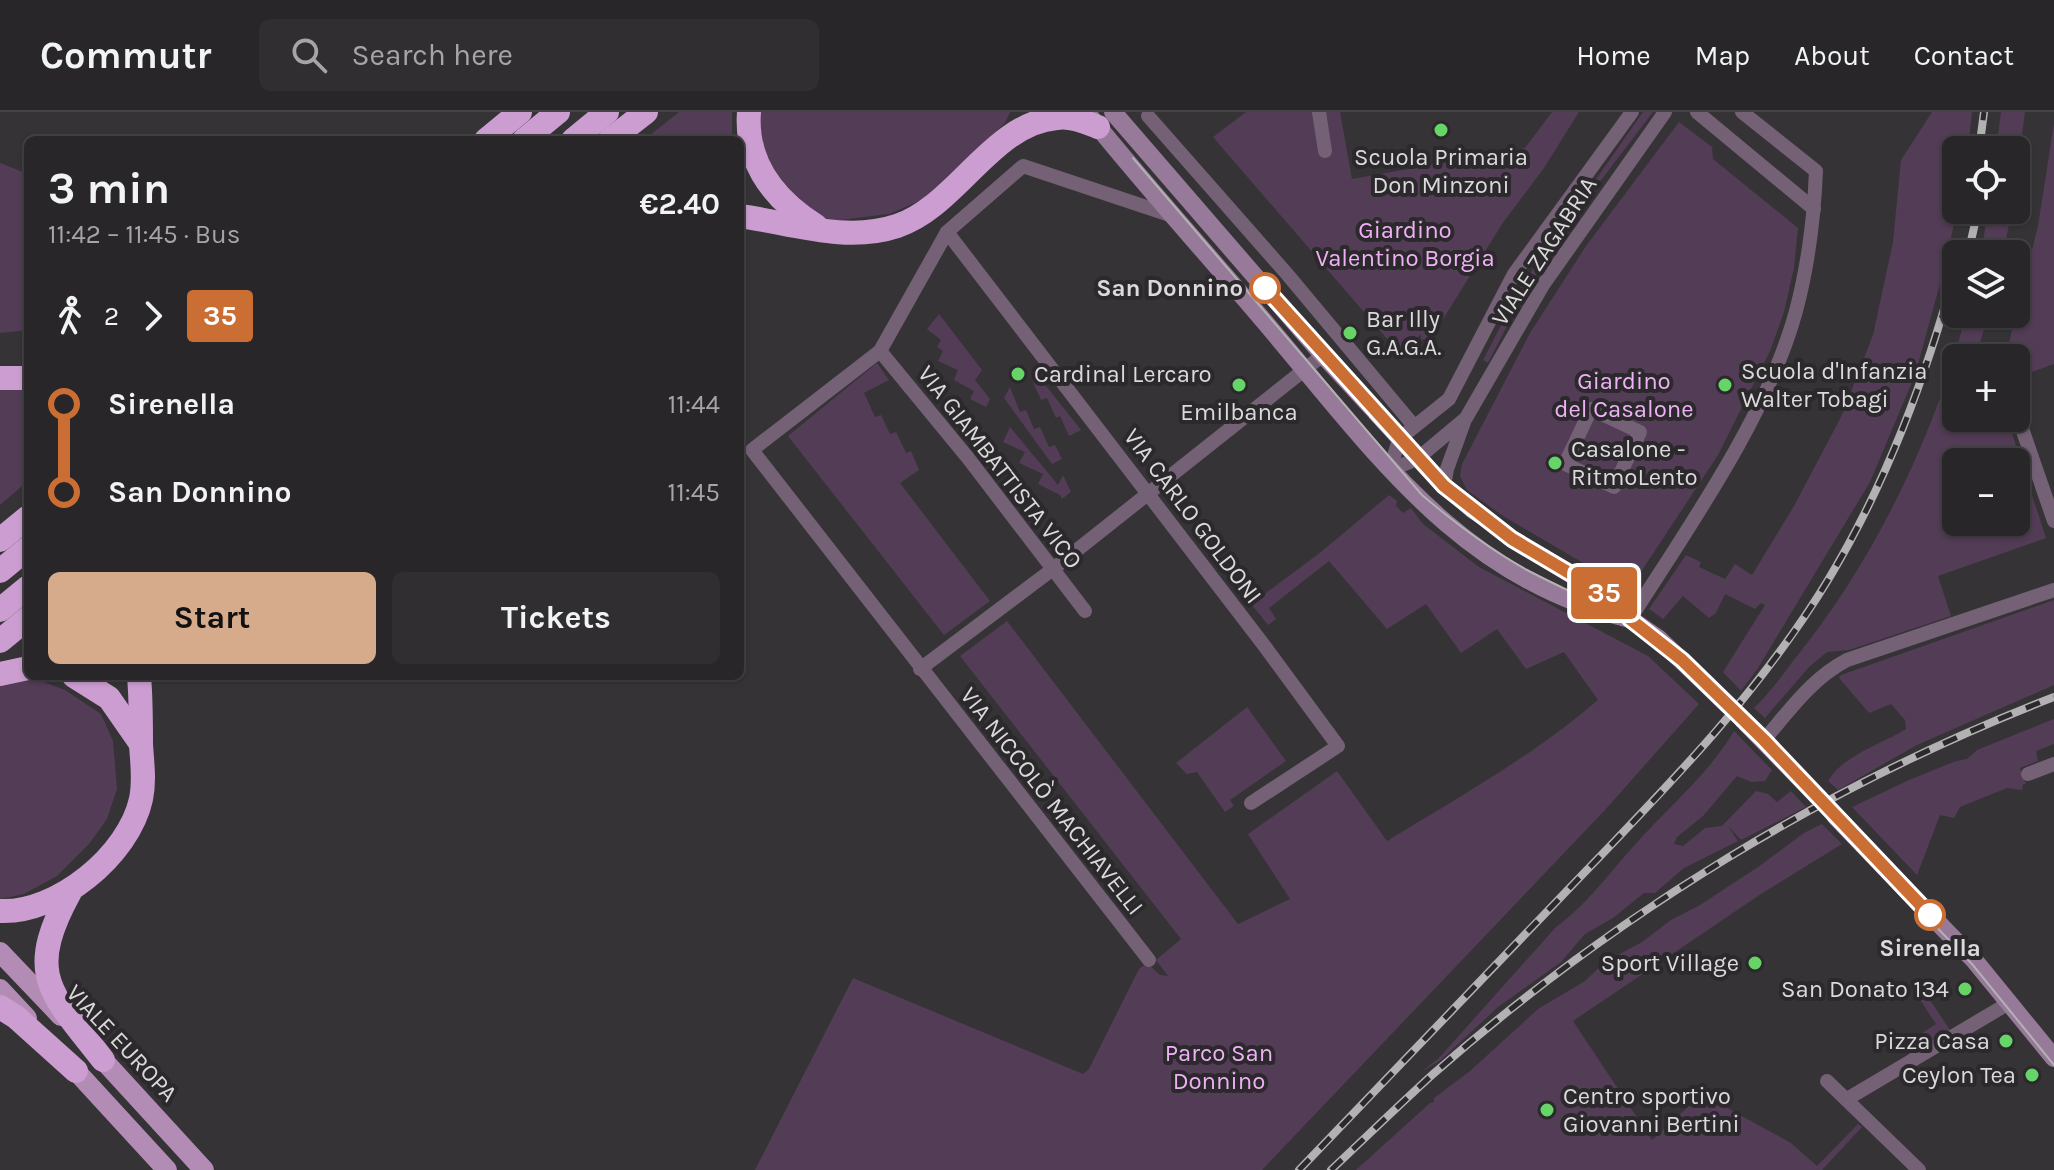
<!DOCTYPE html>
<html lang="en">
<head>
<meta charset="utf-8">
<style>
  body { margin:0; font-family:Karla,sans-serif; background:#302e30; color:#f1f3f6; height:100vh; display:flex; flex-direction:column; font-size:30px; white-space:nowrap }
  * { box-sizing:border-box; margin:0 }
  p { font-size:26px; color:#a5a5a8 }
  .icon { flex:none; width:44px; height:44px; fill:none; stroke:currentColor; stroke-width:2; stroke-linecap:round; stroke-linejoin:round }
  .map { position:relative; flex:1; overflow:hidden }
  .sheet { position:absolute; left:24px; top:24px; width:720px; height:544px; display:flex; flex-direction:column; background:#282628; border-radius:12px; box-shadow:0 2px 6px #0004,0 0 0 2px #444345 }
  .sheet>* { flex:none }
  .badge { padding:0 16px; border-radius:6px; font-size:28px; line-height:52px }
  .controls { position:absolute; left:1942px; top:24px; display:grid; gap:16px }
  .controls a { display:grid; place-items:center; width:88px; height:88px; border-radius:12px; background:#282628; box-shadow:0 2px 6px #0004,0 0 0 2px #444345; font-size:40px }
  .map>.badge { position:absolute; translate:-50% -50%; box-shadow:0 0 0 4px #fff }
  .legs { display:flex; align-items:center; gap:12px; height:88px; padding:0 24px; font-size:26px }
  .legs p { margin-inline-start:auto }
  .summary { display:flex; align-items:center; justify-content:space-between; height:136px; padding:0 24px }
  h1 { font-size:44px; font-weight:700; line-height:60px }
  .action { display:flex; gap:16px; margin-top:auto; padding:16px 24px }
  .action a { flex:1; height:92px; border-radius:12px; background:#d6ab8b; color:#111; font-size:32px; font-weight:700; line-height:92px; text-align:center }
  .action a+a { background:#302e30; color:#f1f3f6 }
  ul { padding:0 24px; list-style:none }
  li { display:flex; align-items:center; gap:28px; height:88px; font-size:30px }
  li i { display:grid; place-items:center; width:12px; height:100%; margin:0 10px; background:currentColor }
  li i::after { content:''; width:20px; height:20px; margin:-10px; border:6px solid; border-radius:50%; background:#282628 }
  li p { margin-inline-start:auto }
  li:first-child i { background:linear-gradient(#0000 50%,currentColor 0) }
  li:last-child i { background:linear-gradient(currentColor 50%,#0000 0) }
  header { display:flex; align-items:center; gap:48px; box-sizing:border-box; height:112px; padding:0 40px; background:#282628; border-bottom:2px solid #444345 }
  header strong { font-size:38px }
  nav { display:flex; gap:44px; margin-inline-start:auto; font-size:28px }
  .search { width:560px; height:72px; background:#302e30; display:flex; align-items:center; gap:20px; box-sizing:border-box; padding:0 28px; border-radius:12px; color:#a5a5a8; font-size:30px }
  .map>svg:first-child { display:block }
</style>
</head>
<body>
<header>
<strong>Commutr</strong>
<div class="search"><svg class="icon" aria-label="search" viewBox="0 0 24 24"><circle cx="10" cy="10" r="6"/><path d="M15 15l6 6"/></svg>Search here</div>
<nav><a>Home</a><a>Map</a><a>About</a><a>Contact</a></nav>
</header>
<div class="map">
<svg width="2054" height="1058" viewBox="0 0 2054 1058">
  <rect width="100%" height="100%" fill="#353336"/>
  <g fill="#533c56" fill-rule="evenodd">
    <polygon points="679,0 732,0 732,28 644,28"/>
    <polygon points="757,0 1010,0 1005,11 922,88 889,102 832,109 796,92 767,60"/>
    <polygon points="1246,0 1340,0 1352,67 1525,36 1552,0 1579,0 1544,56 1502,112 1432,225 1421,228 1421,222 1401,243 1213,25"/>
    <polygon points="1643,0 1653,0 1599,71 1525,179 1488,251 1483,248 1522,173"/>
    <polygon points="1932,0 1972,0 1968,38 1956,38 1957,98 1945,154 1915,263 1870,370 1758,556 1741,579 1723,560 1765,493 1761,491 1755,497 1725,482 1716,501 1709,506 1683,484 1663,507 1649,497 1686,443 1701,450 1699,455 1725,467 1735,452 1752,463 1794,394 1841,305 1873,223 1893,130 1901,48"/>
    <polygon points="2001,0 2025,0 2016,70 2016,38 1996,38"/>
    <polygon points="1679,10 1712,35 1713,47 1798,116 1794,156 1784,200 1770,239 1718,343 1629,478 1503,404 1467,378 1460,364 1462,352 1530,221 1586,134"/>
    <polygon points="2054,11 2054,252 2016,266 2016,246 2006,246 2007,239 2038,114"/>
    <polygon points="0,51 28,62 28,218 0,221"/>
    <polygon points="1988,98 2012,98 2003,142 1981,142"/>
    <polygon points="939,202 982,258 975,268 990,287 986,295 970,287 974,279 954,268 958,258 938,249 943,239 937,235 941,228 927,217"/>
    <path d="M1966 202H1988L1976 246H1956V306H2007L2046 426 1938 464 1951 504 1849 538 1827 540 1809 555 1765 606 1754 596C1769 582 1781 565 1793 549 1873 451 1935 324 1966 202ZM1956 350H2016V410H1956Z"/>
    <polygon points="877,251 889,268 864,281 875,305 881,303 890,322 896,320 906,341 911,339 919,358 900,371 990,489 944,523 788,324"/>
    <polygon points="1039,265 1081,318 1069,324 1060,304 1056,306 1047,286 1041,288 1032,268"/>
    <polygon points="1010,275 1020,300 1026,298 1034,317 1040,315 1049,335 1055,333 1062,347 1052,352 1004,286"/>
    <polygon points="0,277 28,277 28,369 0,393"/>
    <polygon points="1010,315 1058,373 1063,363 1071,380 1062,387 1060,383 1038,372 1043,362 1019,351 1025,340 1003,330"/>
    <path d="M1389 383 1397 389 1396 394 1403 401 1411 396 1423 412 1479 455 1648 544 1699 592 1605 698 1262 1058H755L853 866 1083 962 1089 957 1139 857 1147 851 1160 863 1168 864 1156 848 1181 827 960 544 1007 509 1238 812 1290 787 1248 722 1337 659 1387 729C1459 685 1534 643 1598 588L1564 540 1526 557 1497 517 1461 541 1426 492 1387 517 1329 449 1269 496 1276 507 1268 513 1251 492 1321 440Z"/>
    <path d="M2054 488V573L1917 633 1838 678 1828 669C1843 643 1882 632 1906 617L1905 608 1891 592 1869 601 1839 566 1841 563Z"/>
    <polygon points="33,566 65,578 101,602 113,629 117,677 107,707 89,732 57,764 24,782 0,787 0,573"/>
    <polygon points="1247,595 1286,649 1230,688 1234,694 1225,700 1197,660 1187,662 1176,651"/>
    <polygon points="2054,607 2054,632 2036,639 2038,649 2020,656 2026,672 2023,672 2022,678 2007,676 1960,695 1954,706 1940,703 1917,763 1852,695 1909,668 1956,649 1967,647 1977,638"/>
    <path d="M1734 619 1772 658 1765 669 1751 670 1737 664 1703 704 1677 725 1674 732 1683 734 1705 716 1722 714 1756 679 1768 682 1777 690 1791 679 1806 695 1741 728 1728 714 1738 729 1684 756 1655 781H1644L1613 806 1585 822 1561 850 1498 895 1441 948 1421 960 1438 947 1556 815C1589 791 1613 756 1641 726 1673 691 1710 660 1734 619Z"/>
    <polygon points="1822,712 1842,732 1761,782 1573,909 1652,1028 1702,982 1791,1031 1817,1054 1858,1012 1862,1015 1822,1058 1356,1058 1430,991 1434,990 1434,986 1470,959 1538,897 1585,869 1605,850 1642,830 1671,808 1700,793 1761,753 1804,721"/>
    <polygon points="1926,882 1950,918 1910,943 1904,933 1936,912 1919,886"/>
  </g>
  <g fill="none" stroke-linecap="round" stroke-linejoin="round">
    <g stroke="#746176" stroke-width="14">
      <polyline points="1319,0 1325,39"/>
      <polyline points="1697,0 1814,97"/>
      <polyline points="1148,4 1287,162 1414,314"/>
      <polyline points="947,120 1263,532 1338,634 1251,691"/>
      <polyline points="880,239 968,346 1085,499"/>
      <polygon points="1591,297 1640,320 1614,375 1565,352"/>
      <polyline points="2016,299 2054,409"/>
      <polyline points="1390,358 1417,347 1466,306 1543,173 1665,0"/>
      <polyline points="1390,358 1399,327 1449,287 1514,162 1632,0"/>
      <polyline points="1444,374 1447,357 1464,310"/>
      <path d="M1630 507C1688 416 1768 303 1796 199 1808 154 1814 106 1816 59L1742 0"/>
      <polyline points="920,557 1053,457 1323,243"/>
      <path d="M1764 628C1789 599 1812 566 1847 548L2054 478"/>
      <polyline points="2028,662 2054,652"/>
      <polyline points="1149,848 752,338 880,239 947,120 1023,54 1173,104"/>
      <polyline points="1827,969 1919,1058"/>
      <polyline points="1847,987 2009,891"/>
    </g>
    <g stroke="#97799a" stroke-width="18">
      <polyline points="1113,0 1323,243 1444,374 1512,427 1615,488 1630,507 1659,527 1729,594"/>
      <path d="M1091 6C1148 77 1210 145 1269 215 1374 339 1462 468 1630 507"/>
      <polyline points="1743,608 1820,687"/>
      <polyline points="1835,704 1974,848 2054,946"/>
    </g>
    <g stroke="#b38cb6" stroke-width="20">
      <polyline points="0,840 61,904"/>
      <polyline points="0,877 27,906"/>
      <polyline points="94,938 204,1058"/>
      <polyline points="65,947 167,1058"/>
    </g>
    <g stroke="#cb9dd0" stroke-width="24">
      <path d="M749 0C745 52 775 88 816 114"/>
      <polyline points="486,28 520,0"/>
      <polyline points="524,28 558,0"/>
      <polyline points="573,28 607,0"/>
      <polyline points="610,28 646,0"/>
      <path d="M740 104C791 111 846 131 897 114 957 94 992 11 1057 6 1071 4 1085 10 1098 15"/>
      <polyline points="0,266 28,266"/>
      <polyline points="0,428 28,405"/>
      <polyline points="0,459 28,436"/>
      <polyline points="0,498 28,475"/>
      <polyline points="0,529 28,506"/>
      <polyline points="0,562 28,556"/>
      <polyline points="74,564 109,586 141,632"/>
      <path d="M70 780C24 864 51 881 103 948"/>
      <path d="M0 799C57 802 129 743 141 687 145 668 142 651 141 632 141 609 141 587 139 564"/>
      <polyline points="0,895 16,905 76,959"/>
    </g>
    <g stroke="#b3b1b3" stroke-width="2">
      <path d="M1133 46 1422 383C1455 411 1489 437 1527 458 1561 476 1598 491 1631 512 1668 534 1696 567 1727 597"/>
      <polyline points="1370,305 1433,373 1468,404 1552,459"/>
      <polyline points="1741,611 1816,689"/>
      <polyline points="1832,706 1972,852 2054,953"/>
    </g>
    <g stroke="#b3b1b3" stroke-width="8">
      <g id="rail">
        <polyline points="1979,38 1984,0"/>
        <polyline points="1968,142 1978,98"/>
        <path d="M1299 1058C1386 968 1472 877 1559 787 1655 687 1756 587 1828 468 1887 370 1926 265 1956 155"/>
        <path d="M1331 1058C1365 1026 1398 994 1432 963 1614 803 1828 672 2054 585"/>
      </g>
    </g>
    <use href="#rail" stroke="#2b292c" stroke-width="5" stroke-dasharray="15" stroke-linecap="butt"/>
  </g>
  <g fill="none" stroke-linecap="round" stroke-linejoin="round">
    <g stroke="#fff" stroke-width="18">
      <polyline id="line-1" points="1265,176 1444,374 1512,427 1615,488 1630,507 1682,548 1764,628 1930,803"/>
    </g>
    <use href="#line-1" stroke="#cb6e33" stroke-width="12"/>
  </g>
  <g fill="#66d466" stroke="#2b292c" stroke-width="3">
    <circle cx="1441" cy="18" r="8"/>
    <circle cx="1350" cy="221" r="8"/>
    <circle cx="1018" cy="262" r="8"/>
    <circle cx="1239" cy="273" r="8"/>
    <circle cx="1725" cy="273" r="8"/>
    <circle cx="1555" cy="351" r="8"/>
    <circle cx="1755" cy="851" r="8"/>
    <circle cx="1965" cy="877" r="8"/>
    <circle cx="2006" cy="929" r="8"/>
    <circle cx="2032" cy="963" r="8"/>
    <circle cx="1547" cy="998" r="8"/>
  </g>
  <g fill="#fff" stroke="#cb6e33" stroke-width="4">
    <circle cx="1265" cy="176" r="14"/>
    <circle cx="1930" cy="803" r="14"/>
  </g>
  <g text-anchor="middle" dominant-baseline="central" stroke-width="8" stroke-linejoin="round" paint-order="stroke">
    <g font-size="24" fill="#dbd9db" stroke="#2b292c" text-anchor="start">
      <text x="1441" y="45" text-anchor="middle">Scuola Primaria<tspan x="1441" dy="28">Don Minzoni</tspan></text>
      <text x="1366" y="207">Bar Illy<tspan x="1366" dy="28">G.A.G.A.</tspan></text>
      <text x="1741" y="259">Scuola d'Infanzia<tspan x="1741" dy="28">Walter Tobagi</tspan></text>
      <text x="1034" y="262">Cardinal Lercaro</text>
      <text x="1239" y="300" text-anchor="middle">Emilbanca</text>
      <text x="1571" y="337">Casalone -<tspan x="1571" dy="28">RitmoLento</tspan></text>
      <text x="1739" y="851" text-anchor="end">Sport Village</text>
      <text x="1949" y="877" text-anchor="end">San Donato 134</text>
      <text x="1990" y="929" text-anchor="end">Pizza Casa</text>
      <text x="2016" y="963" text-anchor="end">Ceylon Tea</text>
      <text x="1563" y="984">Centro sportivo<tspan x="1563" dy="28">Giovanni Bertini</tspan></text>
    </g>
    <g font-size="24" fill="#f0b0f6" stroke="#2b292c">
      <text x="1405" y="118">Giardino<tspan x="1405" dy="28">Valentino Borgia</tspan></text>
      <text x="1624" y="269">Giardino<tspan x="1624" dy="28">del Casalone</tspan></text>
      <text x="1219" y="941">Parco San<tspan x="1219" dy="28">Donnino</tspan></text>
    </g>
    <g font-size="24" fill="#dbd9db" stroke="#2b292c">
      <text transform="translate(1544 139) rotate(-57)">VIALE ZAGABRIA</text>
      <text transform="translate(1000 355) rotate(52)">VIA GIAMBATTISTA VICO</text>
      <text transform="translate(1193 404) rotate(53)">VIA CARLO GOLDONI</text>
      <text transform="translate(1052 689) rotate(52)">VIA NICCOLÒ MACHIAVELLI</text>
      <text transform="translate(122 931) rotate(47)">VIALE EUROPA</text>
    </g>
    <g font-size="24" font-weight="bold" fill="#dbd9db" stroke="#2b292c" text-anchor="end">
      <text x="1243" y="176">San Donnino</text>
      <text x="1930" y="836" text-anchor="middle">Sirenella</text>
    </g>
  </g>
</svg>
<div class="controls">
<a><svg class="icon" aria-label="locate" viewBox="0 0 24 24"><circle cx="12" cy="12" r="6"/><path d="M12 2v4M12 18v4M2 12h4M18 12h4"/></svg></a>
<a><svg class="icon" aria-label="layers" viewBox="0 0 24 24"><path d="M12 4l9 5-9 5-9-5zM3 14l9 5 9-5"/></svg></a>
<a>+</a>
<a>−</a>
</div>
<b class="badge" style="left:1604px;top:481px;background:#cb6e33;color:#fff">35</b>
<section class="sheet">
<div class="summary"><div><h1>3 min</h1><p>11:42 – 11:45 · Bus</p></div><b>€2.40</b></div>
<div class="legs"><svg class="icon" aria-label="walk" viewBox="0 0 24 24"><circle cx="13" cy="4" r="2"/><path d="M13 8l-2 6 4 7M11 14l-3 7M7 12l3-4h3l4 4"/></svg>2<svg class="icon" aria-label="forward" viewBox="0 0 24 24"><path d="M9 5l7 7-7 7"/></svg><b class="badge" style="background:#cb6e33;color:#fff">35</b></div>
<ul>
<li><i style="color:#cb6e33"></i><b>Sirenella</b><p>11:44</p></li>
<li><i style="color:#cb6e33"></i><b>San Donnino</b><p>11:45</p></li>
</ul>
<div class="action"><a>Start</a><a>Tickets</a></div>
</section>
</div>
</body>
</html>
